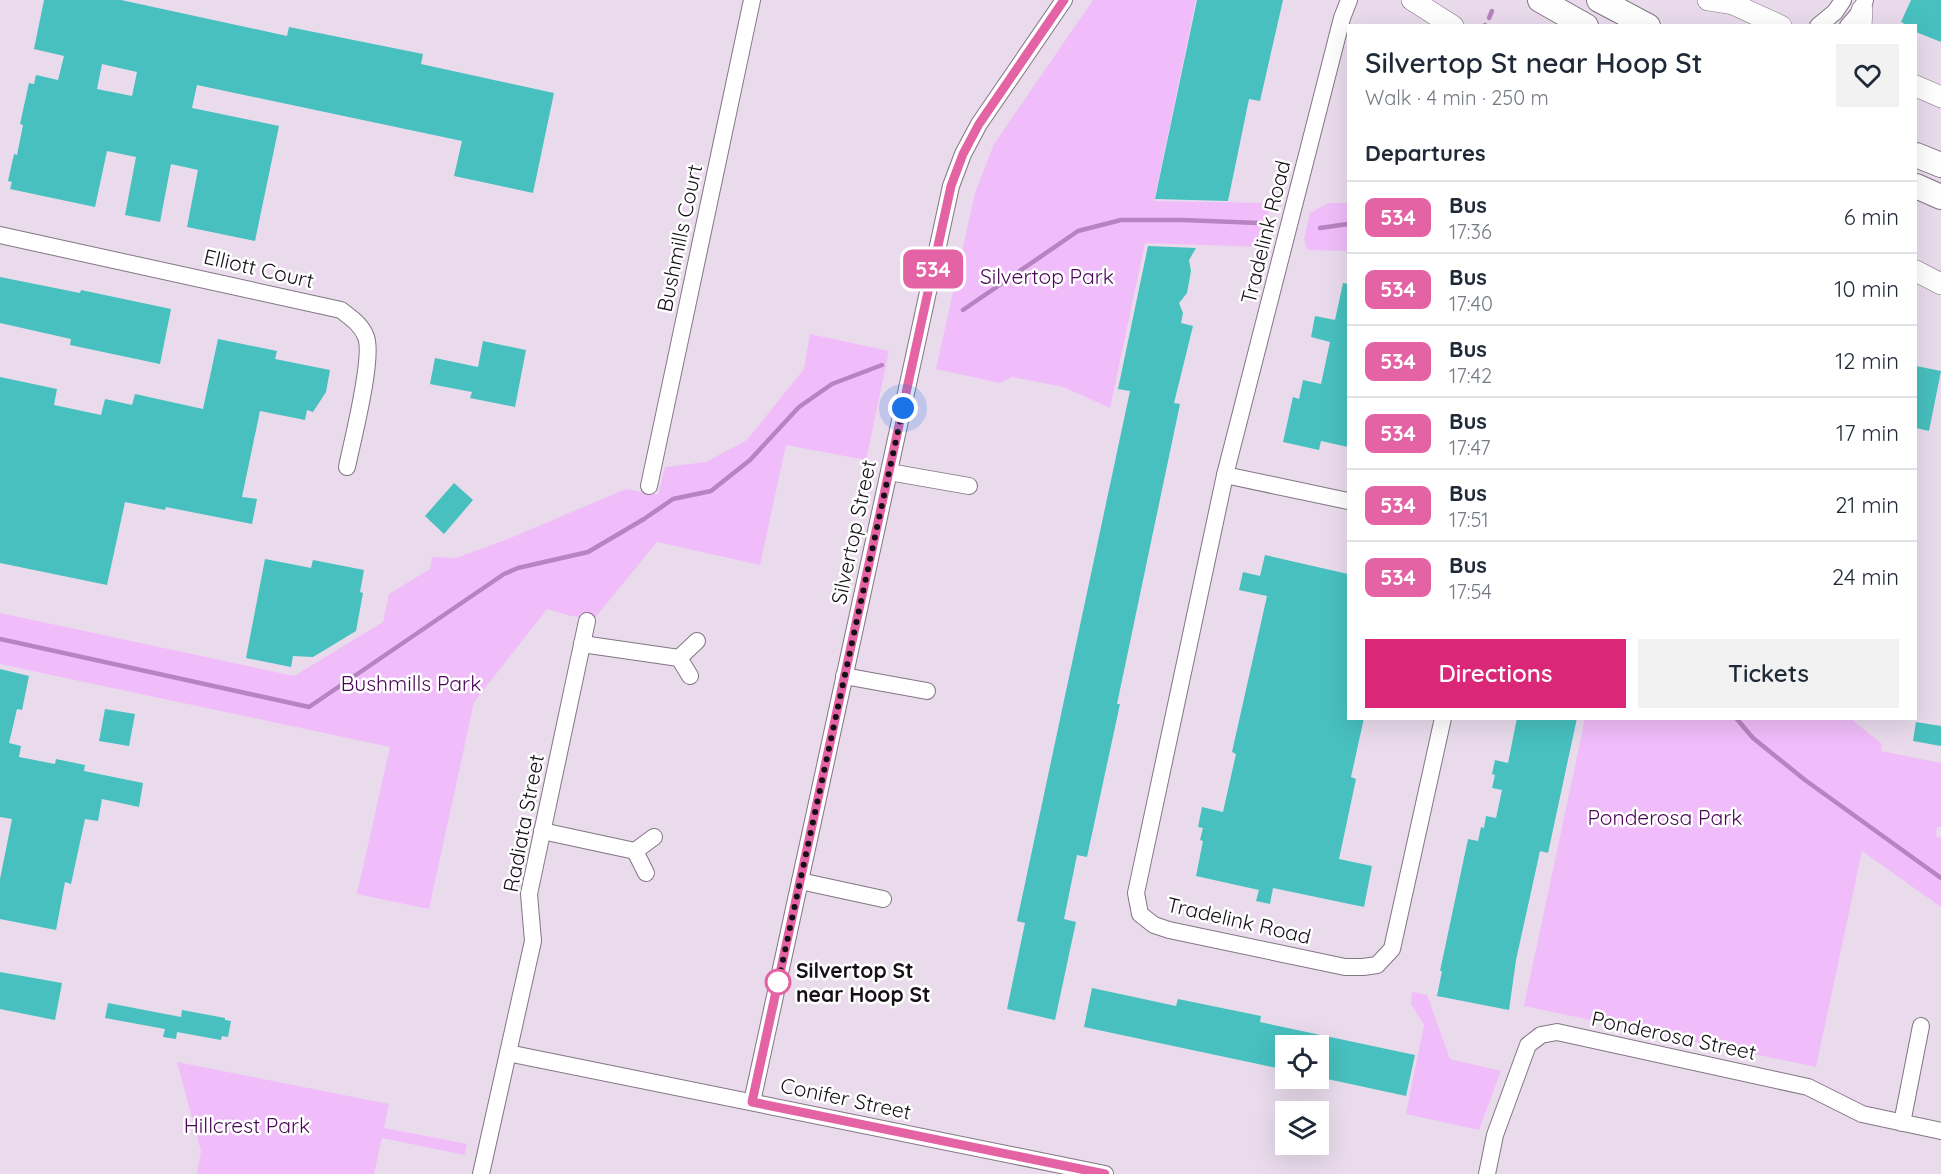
<!DOCTYPE html>
<html lang="en">
<head>
<meta charset="utf-8">
<style>
  body { margin:0; font-family:Quicksand,sans-serif; background:#f2f2f3; color:#1f2937; height:100vh; display:flex; flex-direction:column; font-size:22px; white-space:nowrap }
  * { box-sizing:border-box; margin:0 }
  p { font-size:20px; color:#747a83 }
  .icon { flex:none; width:33px; height:33px; fill:none; stroke:currentColor; stroke-width:2; stroke-linecap:round; stroke-linejoin:round }
  .map { position:relative; flex:1; overflow:hidden }
  .panel { position:absolute; left:1347px; top:24px; width:570px; height:696px; display:flex; flex-direction:column; background:#fff; border-radius:0px; box-shadow:0 6px 24px #0002 }
  .panel>* { flex:none }
  .badge { padding:0 12px; border-radius:9px; font-size:21px; line-height:39px }
  .fabs { position:absolute; left:1275px; top:1035px; display:grid; gap:12px }
  .fabs a { display:grid; place-items:center; width:54px; height:54px; border-radius:0px; background:#fff; box-shadow:0 6px 24px #0002; font-size:30px }
  .you { position:absolute; width:30px; height:30px; margin:-15px; border:4px solid #fff; border-radius:50%; background:#1a73e8; box-shadow:0 0 0 9px #1a73e833 }
  .map>.badge { position:absolute; translate:-50% -50%; box-shadow:0 0 0 3px #fff }
  h2 { padding:0 18px; font-size:22px; line-height:54px }
  .round { display:grid; place-items:center; flex:none; width:63px; height:63px; border-radius:0px; background:#f2f2f3 }
  .headline { display:flex; align-items:center; justify-content:space-between; height:102px; padding:0 18px }
  h1 { font-size:28px; font-weight:600; line-height:45px }
  .button { display:flex; gap:12px; margin-top:auto; padding:12px 18px }
  .button a { flex:1; height:69px; border-radius:0px; background:#db2777; color:#fff; font-size:24px; font-weight:600; line-height:69px; text-align:center }
  .button a+a { background:#f2f2f3; color:#1f2937 }
  ul { padding:0; list-style:none }
  li { display:flex; align-items:center; gap:18px; height:72px; padding:0 18px; border-top:2px solid #e0e1e3 }
  li div { flex:1 }
  li b { display:block; font-size:22px }
  li em { font-style:normal }
  li .badge { min-width:66px; font-weight:700; text-align:center }
  .map>svg:first-child { display:block }
</style>
</head>
<body>
<div class="map">
<svg width="1941" height="1174" viewBox="0 0 1941 1174">
  <rect width="100%" height="100%" fill="#e9dbec"/>
  <g fill="#f0bdfa">
    <polygon points="1093,0 1196,0 1154,201 1271,203 1261,247 1145,243 1110,408 1063,387 1012,377 1000,383 936,369 975,193 994,144"/>
    <polygon points="1329,203 1348,203 1348,251 1308,250 1304,239 1310,213"/>
    <polygon points="810,334 889,351 866,460 786,445 760,565 657,542 594,619 571,616 547,609 474,702 429,909 357,894 390,747 0,664 0,613 294,676 383,622 389,594 430,569 432,557 456,558 508,539 626,489 658,495 665,467 706,462 747,440 804,369"/>
    <polygon points="1585,719 1851,719 1882,744 1881,751 1941,763 1941,827 1937,827 1936,836 1941,838 1941,907 1862,851 1816,1067 1524,1006"/>
    <polygon points="1412,992 1427,995 1450,1059 1501,1071 1479,1130 1406,1114 1424,1025 1411,1004"/>
    <polygon points="177,1062 389,1104 384,1128 467,1144 465,1155 382,1138 374,1174 197,1174 201,1151"/>
  </g>
  <g fill="none" stroke-linecap="round" stroke-linejoin="round">
    <g stroke="#b783c1" stroke-width="4.5">
      <polyline points="1489,18 1492,11"/>
      <polyline points="1485,26 1485,25"/>
      <polyline points="1320,228 1348,224"/>
      <polyline points="963,310 1078,231 1121,220 1183,220 1259,223"/>
      <polyline points="0,639 309,707 504,574 518,568 588,552 644,519 673,499 711,491 750,460 799,407 832,384 882,365"/>
      <polyline points="1736,718 1753,738 1805,780 1941,878"/>
    </g>
  </g>
  <g fill="#47c0bf" fill-rule="evenodd">
    <path d="M44 0H121L287 36 289 27 423 54 421 64 554 93 533 193 454 176 462 141 197 85 192 108 279 126 255 241 187 227 198 170 171 164 160 222 125 215 136 157 107 151 95 207 10 189 12 182 8 181 14 154 17 155 23 125 20 124 29 83 34 84 36 75 58 80 64 56 34 49ZM102 64 137 72 132 96 97 89Z"/>
    <polygon points="1197,0 1283,0 1260,101 1249,99 1228,201 1155,199"/>
    <polygon points="1911,0 1941,0 1941,42 1916,32 1916,26 1909,26 1901,22"/>
    <polygon points="1148,246 1196,248 1189,260 1191,271 1187,293 1179,303 1183,313 1181,323 1193,326 1174,403 1180,404 1117,704 1120,704 1087,857 1077,855 1064,919 1076,922 1055,1020 1007,1009 1025,923 1017,921 1130,391 1118,389"/>
    <polygon points="0,277 80,293 81,290 171,309 160,364 70,345 71,339 0,323"/>
    <polygon points="1343,283 1348,284 1348,447 1321,441 1319,450 1283,442 1293,397 1299,399 1303,380 1321,384 1330,342 1311,337 1315,316 1335,320"/>
    <polygon points="218,339 277,351 275,359 330,370 326,392 313,412 307,410 305,420 260,411 242,497 257,499 252,524 166,507 165,510 125,502 107,585 0,563 0,377 57,389 54,405 101,415 105,399 132,405 135,394 203,409"/>
    <polygon points="483,341 526,350 515,407 470,398 472,392 430,384 435,358 478,367"/>
    <polygon points="1916,366 1941,371 1929,431 1916,428"/>
    <polygon points="454,483 473,500 444,534 425,516"/>
    <polygon points="1265,555 1348,574 1348,718 1364,718 1351,777 1356,779 1339,859 1372,866 1364,907 1273,888 1270,904 1256,901 1259,890 1196,876 1203,841 1200,840 1203,828 1198,827 1202,807 1223,812 1236,754 1232,752 1267,596 1239,590 1243,572 1260,576"/>
    <polygon points="265,559 311,568 313,560 364,570 360,592 363,593 356,631 313,657 293,656 291,667 246,658"/>
    <polygon points="0,669 29,676 22,710 17,709 9,743 21,746 19,757 55,764 56,759 85,765 84,771 143,783 139,807 102,799 98,821 85,819 71,884 65,882 56,930 0,919 0,879 12,819 0,817"/>
    <polygon points="105,709 135,714 129,746 99,741"/>
    <polygon points="1517,718 1577,718 1548,853 1540,851 1516,960 1509,1010 1437,996 1442,971 1440,971 1468,839 1478,841 1481,827 1484,828 1486,816 1496,818 1502,790 1492,788 1495,775 1492,774 1495,760 1508,763"/>
    <polygon points="1916,722 1941,726 1941,746 1913,741"/>
    <polygon points="0,972 62,983 55,1020 0,1009"/>
    <polygon points="1092,988 1176,1006 1178,999 1261,1016 1260,1022 1415,1055 1406,1096 1318,1077 1318,1046 1286,1046 1286,1070 1084,1027"/>
    <polygon points="108,1003 181,1017 182,1010 225,1018 225,1020 231,1021 228,1037 222,1036 221,1040 177,1032 176,1039 163,1037 165,1029 105,1018"/>
  </g>
  <g fill="none" stroke-linecap="round" stroke-linejoin="round">
    <g stroke="#827584" stroke-width="18">
      <g id="minor">
        <polyline points="1349,0 1342,18 1225,475 1136,893 1140,914 1154,925 1169,930 1345,967 1363,967 1377,965 1392,949 1443,718"/>
        <polyline points="1818,26 1835,12 1843,0"/>
        <polyline points="1848,26 1862,10 1865,0"/>
        <path d="M0 235 341 310C351 318 361 324 366 337 374 358 352 442 347 467"/>
        <polyline points="889,472 969,486"/>
        <polyline points="1225,475 1348,501"/>
        <polyline points="649,486 752,0"/>
        <polyline points="582,644 679,658"/>
        <polyline points="690,676 679,658 697,641"/>
        <polyline points="844,676 927,691"/>
        <polyline points="542,831 635,851"/>
        <polyline points="646,873 635,851 654,837"/>
        <polyline points="800,881 883,899"/>
        <polyline points="508,1053 1105,1174"/>
        <polyline points="752,1102 951,186 963,154 979,124 1064,0"/>
        <polyline points="1902,1123 1921,1026"/>
        <polyline points="481,1174 533,941 529,894 587,621"/>
        <polyline points="1487,1174 1495,1135 1528,1045 1541,1035 1557,1032 1808,1087 1862,1114 1941,1131"/>
      </g>
    </g>
    <g stroke="#827584" stroke-width="22">
      <g id="major">
        <polyline points="1412,0 1453,26"/>
        <polyline points="1708,0 1733,4 1781,26"/>
        <polyline points="1861,26 1862,10"/>
        <polyline points="1916,86 1941,97"/>
        <polyline points="1916,271 1941,284"/>
      </g>
    </g>
    <g stroke="#827584" stroke-width="26">
      <g id="highway">
        <polyline points="1540,0 1586,26"/>
        <polyline points="1599,0 1648,26"/>
        <polyline points="1916,155 1941,165"/>
        <polyline points="1916,186 1941,197"/>
      </g>
    </g>
    <use href="#minor" stroke="#fff" stroke-width="16"/>
    <use href="#major" stroke="#fff" stroke-width="21"/>
    <use href="#highway" stroke="#fff" stroke-width="24"/>
  </g>
  <g fill="none" stroke-linecap="round" stroke-linejoin="round">
    <g stroke="#fff" stroke-width="14">
      <polyline id="line" points="1064,0 979,124 963,154 951,186 752,1102 1105,1174"/>
    </g>
    <use href="#line" stroke="#e463a4" stroke-width="9"/>
    <polyline stroke="#141015" stroke-width="6" stroke-dasharray="0 10.8" points="778,982 776,992 903,408"/>
  </g>
  <circle fill="#fff" stroke="#e463a4" stroke-width="3" cx="778" cy="982" r="12"/>
  <g text-anchor="middle" dominant-baseline="central" stroke-width="5" stroke-linejoin="round" paint-order="stroke">
    <g font-size="21" fill="#141015" stroke="#fff">
      <text transform="translate(1265 232) rotate(-76)">Tradelink Road</text>
      <text transform="translate(679 238) rotate(-78)">Bushmills Court</text>
      <text transform="translate(259 268) rotate(13)">Elliott Court</text>
      <text transform="translate(853 532) rotate(-78)">Silvertop Street</text>
      <text transform="translate(523 823) rotate(-79)">Radiata Street</text>
      <text transform="translate(1239 920) rotate(13)">Tradelink Road</text>
      <text transform="translate(1674 1035) rotate(12)">Ponderosa Street</text>
      <text transform="translate(846 1098) rotate(12)">Conifer Street</text>
    </g>
    <g font-size="21" fill="#4a0657" stroke="#fff">
      <text x="1047" y="276">Silvertop Park</text>
      <text x="411" y="683">Bushmills Park</text>
      <text x="1665" y="817">Ponderosa Park</text>
      <text x="247" y="1125">Hillcrest Park</text>
    </g>
    <g font-size="21" font-weight="bold" fill="#141015" stroke="#fff" text-anchor="start">
      <text x="796" y="970">Silvertop St<tspan x="796" dy="24">near Hoop St</tspan></text>
    </g>
  </g>
</svg>
<div class="fabs">
<a><svg class="icon" aria-label="locate" viewBox="0 0 24 24"><circle cx="12" cy="12" r="6"/><path d="M12 2v4M12 18v4M2 12h4M18 12h4"/></svg></a>
<a><svg class="icon" aria-label="layers" viewBox="0 0 24 24"><path d="M12 4l9 5-9 5-9-5zM3 14l9 5 9-5"/></svg></a>
</div>
<div class="you" style="left:903px;top:408px"></div>
<b class="badge" style="left:933px;top:269px;background:#e463a4;color:#fff">534</b>
<section class="panel">
<div class="headline"><div><h1>Silvertop St near Hoop St</h1><p>Walk · 4 min · 250 m</p></div><a class="round"><svg class="icon" aria-label="heart" viewBox="0 0 24 24"><path d="M12 20l-8-8c-3-5 5-10 8-4 3-6 11-1 8 4z"/></svg></a></div>
<h2>Departures</h2>
<ul>
<li><span class="badge" style="background:#e463a4;color:#fff">534</span><div><b>Bus</b><p>17:36</p></div><em>6 min</em></li>
<li><span class="badge" style="background:#e463a4;color:#fff">534</span><div><b>Bus</b><p>17:40</p></div><em>10 min</em></li>
<li><span class="badge" style="background:#e463a4;color:#fff">534</span><div><b>Bus</b><p>17:42</p></div><em>12 min</em></li>
<li><span class="badge" style="background:#e463a4;color:#fff">534</span><div><b>Bus</b><p>17:47</p></div><em>17 min</em></li>
<li><span class="badge" style="background:#e463a4;color:#fff">534</span><div><b>Bus</b><p>17:51</p></div><em>21 min</em></li>
<li><span class="badge" style="background:#e463a4;color:#fff">534</span><div><b>Bus</b><p>17:54</p></div><em>24 min</em></li>
</ul>
<div class="button"><a>Directions</a><a>Tickets</a></div>
</section>
</div>
</body>
</html>
